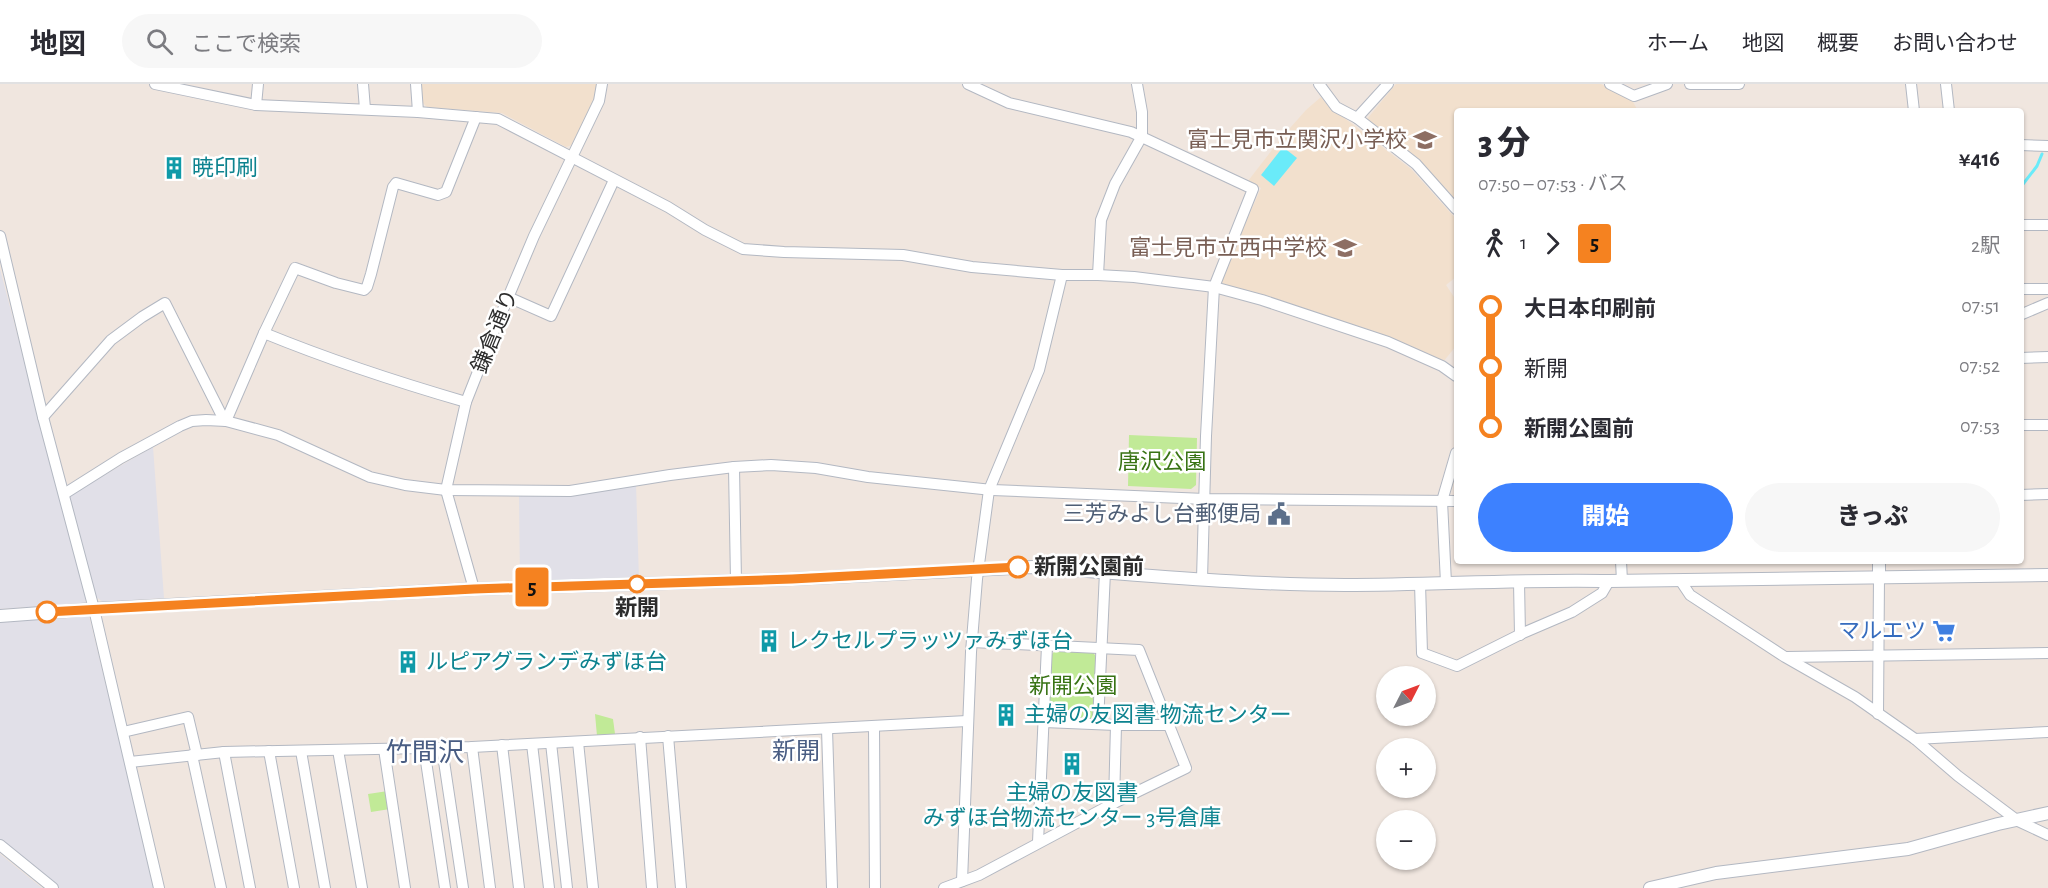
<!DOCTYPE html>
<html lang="ja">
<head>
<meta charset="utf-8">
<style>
  body { margin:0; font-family:"Alegreya Sans","Noto Sans JP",sans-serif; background:#f7f7f7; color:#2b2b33; height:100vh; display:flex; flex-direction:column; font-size:22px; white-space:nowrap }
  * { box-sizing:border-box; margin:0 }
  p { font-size:20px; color:#7c7c81 }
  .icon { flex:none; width:33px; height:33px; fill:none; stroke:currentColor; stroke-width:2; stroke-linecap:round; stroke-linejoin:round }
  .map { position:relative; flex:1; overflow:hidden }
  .side { position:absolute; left:1454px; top:24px; width:570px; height:456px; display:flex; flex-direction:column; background:#fff; border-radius:6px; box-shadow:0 2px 4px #0004 }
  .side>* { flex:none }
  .badge { padding:0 12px; border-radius:4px; font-size:21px; line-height:39px }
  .needle { width:39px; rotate:48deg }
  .controls { position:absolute; left:1376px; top:582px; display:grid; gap:12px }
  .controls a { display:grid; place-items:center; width:60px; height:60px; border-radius:50%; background:#fff; box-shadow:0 2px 4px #0004; font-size:30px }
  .map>.badge { position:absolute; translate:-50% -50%; box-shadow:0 0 0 3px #fff }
  .legs { display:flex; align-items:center; gap:9px; height:66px; padding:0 24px; font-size:20px }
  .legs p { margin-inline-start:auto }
  .headline { display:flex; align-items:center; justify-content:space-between; height:102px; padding:0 24px }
  h1 { font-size:33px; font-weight:800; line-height:45px }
  .cta { display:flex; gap:12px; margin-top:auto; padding:12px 24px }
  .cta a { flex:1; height:69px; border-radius:36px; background:#3d81ff; color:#fff; font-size:24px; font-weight:800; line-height:69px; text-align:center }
  .cta a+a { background:#f7f7f7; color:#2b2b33 }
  ul { padding:0 24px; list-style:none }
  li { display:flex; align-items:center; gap:21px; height:60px; font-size:22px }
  li i { display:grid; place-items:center; width:9px; height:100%; margin:0 8px; background:currentColor }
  li i::after { content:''; width:15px; height:15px; margin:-8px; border:4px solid; border-radius:50%; background:#fff }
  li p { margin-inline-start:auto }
  li:first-child i { background:linear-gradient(#0000 50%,currentColor 0) }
  li:last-child i { background:linear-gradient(currentColor 50%,#0000 0) }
  header { display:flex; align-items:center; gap:36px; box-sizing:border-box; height:84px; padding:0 30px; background:#fff; border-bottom:2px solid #e1e1e2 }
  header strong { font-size:28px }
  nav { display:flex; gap:33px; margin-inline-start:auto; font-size:21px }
  .search { width:420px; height:54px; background:#f7f7f7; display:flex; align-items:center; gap:15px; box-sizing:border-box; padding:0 21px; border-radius:33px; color:#7c7c81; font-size:22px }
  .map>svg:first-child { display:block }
</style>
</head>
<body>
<header>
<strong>地図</strong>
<div class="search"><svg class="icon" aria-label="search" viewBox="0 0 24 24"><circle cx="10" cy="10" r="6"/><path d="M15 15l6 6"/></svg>ここで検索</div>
<nav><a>ホーム</a><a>地図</a><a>概要</a><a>お問い合わせ</a></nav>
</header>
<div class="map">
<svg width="2048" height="804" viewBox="0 0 2048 804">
  <rect width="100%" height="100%" fill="#f0e6df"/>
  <g fill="#e1e0e8">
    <polygon points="0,185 86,512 85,519 0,525"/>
    <polygon points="153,363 164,514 103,518 95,512 68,414 70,411"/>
    <polygon points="636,400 639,495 520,498 519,412 574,412"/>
    <polygon points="89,532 124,675 154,804 58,804 0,757 0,538"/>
    <polygon points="0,770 42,804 0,804"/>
  </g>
  <g fill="#f2e0cd">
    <polygon points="420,0 597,0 595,13 575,60 566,63 502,29 427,23 422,18"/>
    <polygon points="1396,0 1601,0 1632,16 1638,27 1456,27 1456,116 1420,77 1367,35"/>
    <polygon points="1321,13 1332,27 1343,33 1411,85 1456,135 1456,193 1446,201 1456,216 1456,262 1443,278 1371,246 1223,200 1221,195 1261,104 1248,97 1282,53 1306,26"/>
  </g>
  <g fill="#c1ea97">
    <polygon points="1129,351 1197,354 1196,401 1191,405 1128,402"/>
    <polygon points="1055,567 1093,568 1096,573 1094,632 1091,636 1052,634 1049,631 1052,570"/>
    <polygon points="595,630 613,635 615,650 597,652"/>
    <polygon points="388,707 390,725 371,728 368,710"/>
  </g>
  <polygon fill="#6aebf9" points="1283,63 1297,74 1274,102 1261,91"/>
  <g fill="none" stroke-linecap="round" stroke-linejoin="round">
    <polyline stroke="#6aebf9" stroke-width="3" points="2020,104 2037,82 2042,70"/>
    <g stroke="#b3b8c2" stroke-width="12">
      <g id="minor">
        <polyline points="155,0 256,21 418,28 498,35 668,123 705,146 743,165 784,168 903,171 972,183 1062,191 1098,191 1134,193 1214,203 1262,216 1388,258 1442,282 1456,292"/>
        <polyline points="363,0 365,25"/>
        <polyline points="416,0 418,28"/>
        <polyline points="968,0 1009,19 1131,48 1253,105 1214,203 1206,352 1202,495"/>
        <polyline points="1319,0 1336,23 1357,34 1416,80 1456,125"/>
        <polyline points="1610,0 1634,12 1667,0"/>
        <polyline points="1690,0 1739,0"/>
        <polyline points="1911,0 1914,27"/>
        <polyline points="1946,0 1949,27"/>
        <polyline points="256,21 258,0"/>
        <polyline points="1357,34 1388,0"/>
        <polyline points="2020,61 2048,62"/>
        <polyline points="2020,141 2048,141"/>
        <polyline points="0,152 43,333 94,525 159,804"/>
        <polyline points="1098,191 1101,136 1115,100 1142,52 1142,28 1137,0"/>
        <polyline points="2020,205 2048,205"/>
        <polyline points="508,213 551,232 614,96"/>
        <polyline points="2020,231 2048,219"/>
        <path d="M264 249C330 276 397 298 466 318"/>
        <polyline points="2020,274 2048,273"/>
        <polyline points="43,333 111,256 142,233 165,219 224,336"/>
        <polyline points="226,337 264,249 295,184 336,199 364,206 367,203 371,190 393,103 396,99 438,111 446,108 476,33"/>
        <polyline points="2020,341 2048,341"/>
        <polyline points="734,383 736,497"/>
        <polyline points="64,410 121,374 180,342 192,337 206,336 226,337 278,351 370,393 405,401 446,406 570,407 670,391 734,383 771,381 816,384 868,393 992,406 1205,415 1456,417"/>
        <polyline points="2020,411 2048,410"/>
        <polyline points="1621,477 1622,497"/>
        <polyline points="1680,496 1690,511 1785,573 1855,613 1915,655 1958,692 2018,737 2048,751"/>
        <polyline points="1519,498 1520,551"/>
        <polyline points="1420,499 1422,569 1457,582 1523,549 1572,528 1602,509 1609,497"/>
        <polyline points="1446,499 1442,417 1456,369"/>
        <polyline points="474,505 446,406 466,318 496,242 534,152 599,17 602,0"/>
        <polyline points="1787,573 2048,569"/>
        <polyline points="1878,630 1879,492"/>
        <polyline points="1044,638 1116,641 1169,641"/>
        <polyline points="1098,639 1105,488"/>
        <polyline points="874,642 875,804"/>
        <polyline points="827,645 832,804"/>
        <polyline points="123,648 188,633 197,671"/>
        <polyline points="668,652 681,804"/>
        <polyline points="640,653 652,804"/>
        <polyline points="1915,655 2048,648"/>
        <polyline points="578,658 593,804"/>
        <polyline points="551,659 567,804"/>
        <polyline points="532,660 549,804"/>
        <polyline points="502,661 519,804"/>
        <polyline points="472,663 490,804"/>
        <polyline points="424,664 445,804"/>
        <polyline points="442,664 463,804"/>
        <polyline points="384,665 405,804"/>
        <polyline points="338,666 362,804"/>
        <polyline points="269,667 294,804"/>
        <polyline points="301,667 325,804"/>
        <polyline points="224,668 250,804"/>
        <polyline points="192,671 221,804"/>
        <polyline points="130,678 224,668 472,663 967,637"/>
        <polyline points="1114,719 1116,641"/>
        <polyline points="1038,758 1047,562"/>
        <polyline points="0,761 53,804"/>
        <polyline points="962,797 971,568 977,495 989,406 1039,286 1062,191"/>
        <polyline points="944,804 979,791 1114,719 1186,684 1139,566 972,558"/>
      </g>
    </g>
    <g stroke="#b3b8c2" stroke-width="14">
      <g id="tertiary">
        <polyline points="1879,492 1879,477"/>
        <path d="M0 532 94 525 474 505 792 495 1033 483C1137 490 1241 501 1345 501 1433 501 1521 495 1609 497L2048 491"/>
        <polyline points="1650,804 1716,789 1908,765 1998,740 2048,729"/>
      </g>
    </g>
    <use href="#minor" stroke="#fff" stroke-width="10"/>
    <use href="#tertiary" stroke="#fff" stroke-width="12"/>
  </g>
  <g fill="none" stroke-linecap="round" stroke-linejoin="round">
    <g stroke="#fff" stroke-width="14">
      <polyline id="line-1" points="47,528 474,505 792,495 1018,483"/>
    </g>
    <use href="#line-1" stroke="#f58220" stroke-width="9"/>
  </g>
  <defs>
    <g id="school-bare" transform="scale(1.8)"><path d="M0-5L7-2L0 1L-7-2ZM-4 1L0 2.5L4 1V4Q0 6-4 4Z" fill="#8d6e63" stroke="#fff" stroke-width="2.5" paint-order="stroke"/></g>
    <g id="building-bare" transform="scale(1.8)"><path d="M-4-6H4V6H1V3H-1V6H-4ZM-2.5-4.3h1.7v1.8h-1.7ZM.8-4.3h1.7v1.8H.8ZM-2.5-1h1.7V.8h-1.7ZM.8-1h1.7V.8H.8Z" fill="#0f9aa8" stroke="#fff" stroke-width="2.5" paint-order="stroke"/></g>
    <g id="civic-bare" transform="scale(1.8)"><path d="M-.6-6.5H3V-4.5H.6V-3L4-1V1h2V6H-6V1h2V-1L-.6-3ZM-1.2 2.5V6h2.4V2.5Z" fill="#5c6f8a" stroke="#fff" stroke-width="2.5" paint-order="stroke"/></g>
    <g id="supermarket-bare" transform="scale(1.8)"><path d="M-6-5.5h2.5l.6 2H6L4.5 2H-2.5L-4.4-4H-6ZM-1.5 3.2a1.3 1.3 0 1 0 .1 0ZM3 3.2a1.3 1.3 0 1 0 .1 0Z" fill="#3f7fe0" stroke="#fff" stroke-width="2.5" paint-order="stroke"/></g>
  </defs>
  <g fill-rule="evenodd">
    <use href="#school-bare" x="1425" y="56"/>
    <use href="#building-bare" x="174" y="84"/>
    <use href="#school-bare" x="1345" y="164"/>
    <use href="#civic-bare" x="1279" y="430"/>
    <use href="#supermarket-bare" x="1944" y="547"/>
    <use href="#building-bare" x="769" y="557"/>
    <use href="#building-bare" x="408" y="578"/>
    <use href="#building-bare" x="1006" y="631"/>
    <use href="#building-bare" x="1072" y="680"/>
  </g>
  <g fill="#fff" stroke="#f58220" stroke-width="3">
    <circle cx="1018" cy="483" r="10"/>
    <circle cx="637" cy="500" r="8"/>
    <circle cx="47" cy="528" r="10"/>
  </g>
  <g text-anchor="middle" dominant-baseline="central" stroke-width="5" stroke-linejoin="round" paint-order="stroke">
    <g font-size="22" fill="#785e54" stroke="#fff" text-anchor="end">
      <text x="1407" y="56">富士見市立関沢小学校</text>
      <text x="1327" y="164">富士見市立西中学校</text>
    </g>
    <g font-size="22" fill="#0d838f" stroke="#fff" text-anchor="start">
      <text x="192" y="84">暁印刷</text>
      <text x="787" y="557">レクセルプラッツァみずほ台</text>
      <text x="426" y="578">ルピアグランデみずほ台</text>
      <text x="1024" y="631">主婦の友図書 物流センター</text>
      <text x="1072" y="709" text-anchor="middle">主婦の友図書<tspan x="1072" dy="25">みずほ台物流センター 3号倉庫</tspan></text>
    </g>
    <g font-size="22" fill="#2d2d2d" stroke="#fff">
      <text transform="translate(495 247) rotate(-68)">鎌倉通り</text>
    </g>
    <g font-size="22" fill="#387314" stroke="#fff">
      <text x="1162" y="378">唐沢公園</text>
      <text x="1073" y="602">新開公園</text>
    </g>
    <g font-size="22" fill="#4e5e75" stroke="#fff" text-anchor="end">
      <text x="1261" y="430">三芳みよし台郵便局</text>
    </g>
    <g font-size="22" font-weight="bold" fill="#2d2d2d" stroke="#fff" text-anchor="start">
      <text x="1034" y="483">新開公園前</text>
      <text x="637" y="524" text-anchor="middle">新開</text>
    </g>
    <g font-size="22" fill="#366cbe" stroke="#fff" text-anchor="end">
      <text x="1926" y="547">マルエツ</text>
    </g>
    <g font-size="24" fill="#495d83" stroke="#fff">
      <text x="796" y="668">新開</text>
    </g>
    <g font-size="26" fill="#495d83" stroke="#fff">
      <text x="425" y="669">竹間沢</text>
    </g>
  </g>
</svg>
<div class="controls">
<a><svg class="needle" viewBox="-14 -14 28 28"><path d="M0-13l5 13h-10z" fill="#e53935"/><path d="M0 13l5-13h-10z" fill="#7c7c81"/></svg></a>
<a>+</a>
<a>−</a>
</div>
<b class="badge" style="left:532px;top:503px;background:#f58220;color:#111">5</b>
<section class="side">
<div class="headline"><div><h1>3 分</h1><p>07:50 – 07:53 · バス</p></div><b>¥416</b></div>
<div class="legs"><svg class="icon" aria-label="walk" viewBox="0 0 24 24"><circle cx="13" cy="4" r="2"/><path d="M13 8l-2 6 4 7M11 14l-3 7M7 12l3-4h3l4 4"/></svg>1<svg class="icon" aria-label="forward" viewBox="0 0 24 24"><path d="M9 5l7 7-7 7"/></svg><b class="badge" style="background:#f58220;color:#111">5</b><p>2駅</p></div>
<ul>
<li><i style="color:#f58220"></i><b>大日本印刷前</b><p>07:51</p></li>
<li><i style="color:#f58220"></i><span>新開</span><p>07:52</p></li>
<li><i style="color:#f58220"></i><b>新開公園前</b><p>07:53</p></li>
</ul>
<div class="cta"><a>開始</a><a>きっぷ</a></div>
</section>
</div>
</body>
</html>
